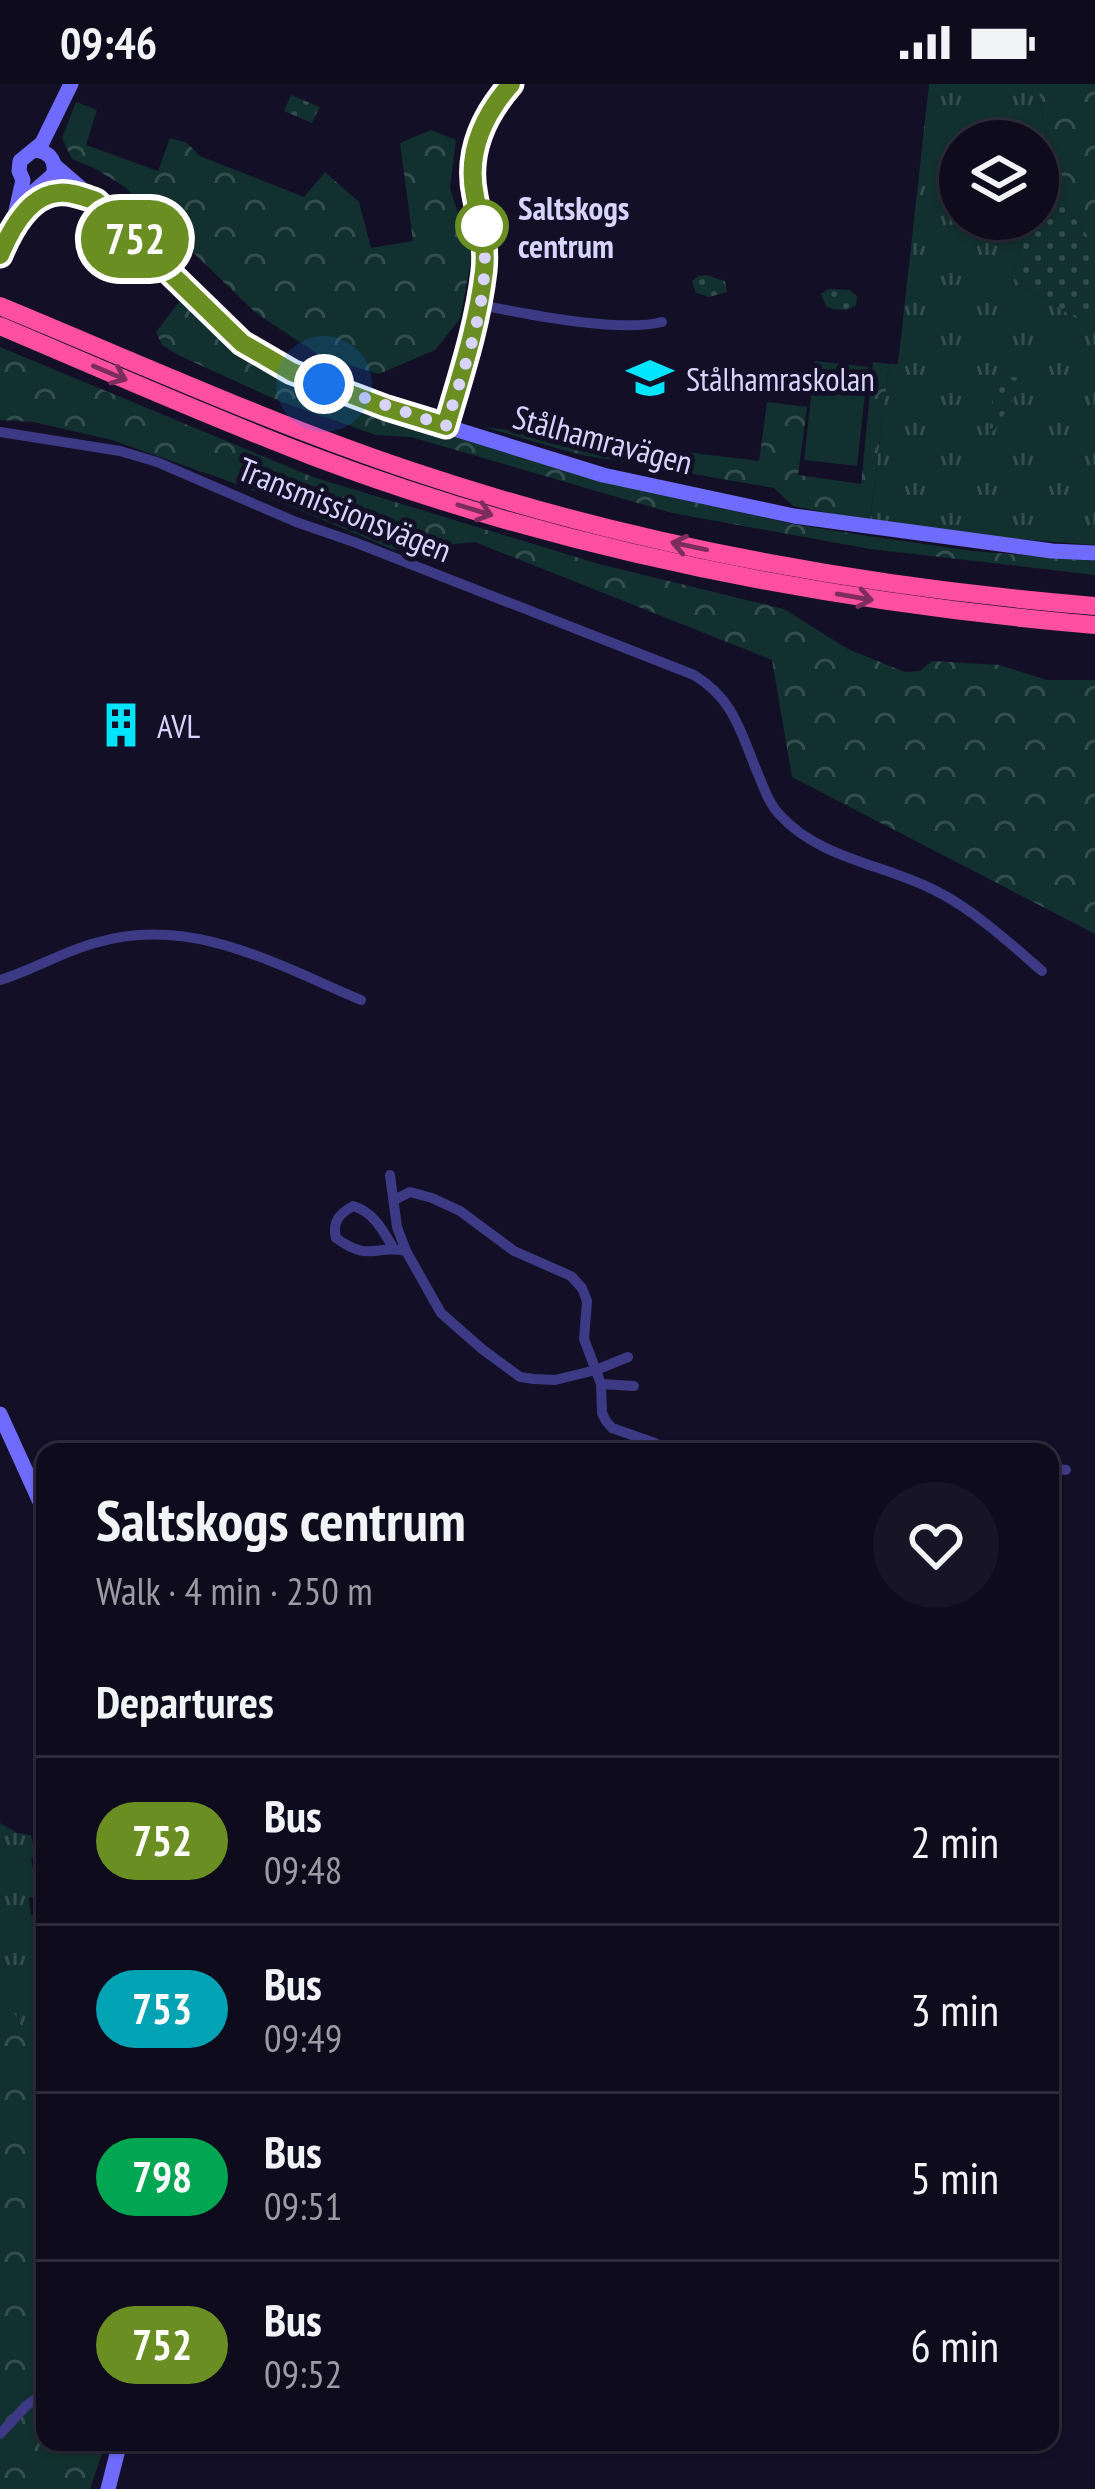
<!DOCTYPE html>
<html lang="en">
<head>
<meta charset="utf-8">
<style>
  body { margin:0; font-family:"PT Sans Narrow",sans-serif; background:#171425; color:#f1f3f6; height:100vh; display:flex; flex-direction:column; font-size:45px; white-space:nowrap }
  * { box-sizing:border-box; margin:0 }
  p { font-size:39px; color:#9b9ba3 }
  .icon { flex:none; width:66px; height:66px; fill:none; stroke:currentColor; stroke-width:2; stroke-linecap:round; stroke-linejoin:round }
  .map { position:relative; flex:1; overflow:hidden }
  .sheet { position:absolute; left:36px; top:1359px; width:1023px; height:1008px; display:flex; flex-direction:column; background:#0e0b1c; border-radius:24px; box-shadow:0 3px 9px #0004,0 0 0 3px #2e2b3b }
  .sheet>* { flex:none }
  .badge { padding:0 24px; border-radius:39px; font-size:42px; line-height:78px }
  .tools { position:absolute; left:939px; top:36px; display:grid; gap:24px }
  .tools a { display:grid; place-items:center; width:120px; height:120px; border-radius:50%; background:#0e0b1c; box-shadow:0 3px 9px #0004,0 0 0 3px #2e2b3b; font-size:60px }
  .you { position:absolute; width:60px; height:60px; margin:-30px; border:9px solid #fff; border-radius:50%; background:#1a73e8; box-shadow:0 0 0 18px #1a73e833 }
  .map>.badge { position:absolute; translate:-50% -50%; box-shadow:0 0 0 6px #fff }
  h2 { padding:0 60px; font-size:45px; line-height:108px }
  .round { display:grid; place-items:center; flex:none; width:126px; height:126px; border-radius:63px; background:#171425 }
  .overview { display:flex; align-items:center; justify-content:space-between; height:204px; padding:0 60px }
  h1 { font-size:57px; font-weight:600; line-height:90px }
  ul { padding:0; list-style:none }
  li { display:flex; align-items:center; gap:36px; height:168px; padding:0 60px; border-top:3px solid #2e2b3b }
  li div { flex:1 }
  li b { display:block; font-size:45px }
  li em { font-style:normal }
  li .badge { min-width:132px; font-weight:700; text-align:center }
  .status { display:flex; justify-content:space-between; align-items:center; height:84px; padding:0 60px; background:#0e0b1c; direction:ltr }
  .status svg { height:33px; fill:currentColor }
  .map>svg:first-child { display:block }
</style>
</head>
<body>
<div class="status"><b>09:46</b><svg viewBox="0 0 49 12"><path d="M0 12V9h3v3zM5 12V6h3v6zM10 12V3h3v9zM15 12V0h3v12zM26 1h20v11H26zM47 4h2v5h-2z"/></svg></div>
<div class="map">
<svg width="1095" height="2405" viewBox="0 0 1095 2405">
  <defs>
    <pattern id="grass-tufts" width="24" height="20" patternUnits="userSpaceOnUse" patternTransform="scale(3)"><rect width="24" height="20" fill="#12302f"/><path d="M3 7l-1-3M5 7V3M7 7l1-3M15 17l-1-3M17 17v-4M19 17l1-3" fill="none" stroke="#344d4e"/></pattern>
    <pattern id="forest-crowns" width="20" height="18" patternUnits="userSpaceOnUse" patternTransform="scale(3)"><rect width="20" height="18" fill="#12302f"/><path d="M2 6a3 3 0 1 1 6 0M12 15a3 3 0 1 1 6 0" fill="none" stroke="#344d4e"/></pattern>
    <pattern id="park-dots" width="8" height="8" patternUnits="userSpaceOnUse" patternTransform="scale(3)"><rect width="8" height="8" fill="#12302f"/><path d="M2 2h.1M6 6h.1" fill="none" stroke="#344d4e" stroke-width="1.8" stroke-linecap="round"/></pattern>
  </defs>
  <rect width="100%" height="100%" fill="#130f26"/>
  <g fill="url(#grass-tufts)">
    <polygon points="929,0 1038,0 1048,67 1038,105 1038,57 960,57 960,135 1029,135 1011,194 1095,246 1095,461 990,453 870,437 889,280 898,280"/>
    <polygon points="0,1739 17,1749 31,1751 35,1771 31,1774 38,1812 29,1814 31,1831 45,1829 45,1966 20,1940 3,1909 0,1907"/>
  </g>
  <g fill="url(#forest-crowns)">
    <polygon points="1038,0 1095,0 1095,162 1067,124 1038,114 1048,67"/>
    <polygon points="76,18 97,26 86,61 158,87 170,54 187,59 200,72 304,113 325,88 359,118 371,164 413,157 400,59 431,46 456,56 450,104 472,172 460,235 435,266 379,290 322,273 256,229 125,103 94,84 72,75 62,54"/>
    <polygon points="182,214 240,265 602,397 792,440 868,452 973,467 1095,477 1095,491 870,465 672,429 411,353 376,351 279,317 180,272 162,261 156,248"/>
    <polygon points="0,263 313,393 599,480 784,525 848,565 905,588 920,587 932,577 999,581 1047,596 1095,596 1095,850 792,693 772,576 475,458 394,466 245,403 112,356 33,338 0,336"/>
    <polygon points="873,278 889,280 870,437 793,422 774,404 577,370 484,343 759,377 767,318 807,323 798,391 861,400"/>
    <polygon points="0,1907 3,1908 20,1940 45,1966 45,2358 106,2358 90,2405 0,2405"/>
  </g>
  <g fill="url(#park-dots)">
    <polygon points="291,11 320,23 312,39 284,27"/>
    <polygon points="1038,114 1067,124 1095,162 1095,246 1011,194 1029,135 1038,135"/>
    <polygon points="706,191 725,197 727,208 709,213 696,209 692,197 699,192"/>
    <path d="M829 205 850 206 857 213 856 221C848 228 836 227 826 222L821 210Z"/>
    <polygon points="1016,293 1024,297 994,347 990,345 993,310 1004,294"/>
  </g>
  <polygon fill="#12302f" points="815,277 868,283 857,382 804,376"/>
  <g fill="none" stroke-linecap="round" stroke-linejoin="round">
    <g stroke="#3d3a85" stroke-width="10">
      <path d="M480 221C528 230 617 249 662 238"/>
      <path d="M0 348 120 367 157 378 296 438 354 458 694 591C734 615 741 649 758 690 764 704 769 720 780 731 819 775 888 781 938 808 974 826 1012 861 1042 887"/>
      <path d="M0 896C33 886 62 868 95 859 190 830 275 880 361 916"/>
      <polyline points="390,1091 397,1143 406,1167 441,1229 482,1265 520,1293 534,1295 555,1296 596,1286 628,1273"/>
      <polyline points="394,1116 410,1108 432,1114 460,1127 514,1167 571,1192 582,1204 587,1217 584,1255 601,1300 602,1329 606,1337 612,1344 655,1359 668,1368"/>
      <path d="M394 1165C383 1147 374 1128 353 1122 339 1130 332 1138 336 1154 371 1179 374 1160 406 1167"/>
      <polyline points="601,1300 634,1302"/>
      <polyline points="1050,1384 1066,1386"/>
      <polyline points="0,2350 26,2322 45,2308"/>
      <polyline points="170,2358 171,2359"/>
    </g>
    <path stroke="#3d3a85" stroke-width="14" d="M446 342C461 291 478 240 484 187 487 160 480 138 475 112 466 69 484 32 511 0"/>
    <g stroke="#6f6bff" stroke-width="15">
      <polyline points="54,81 99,120 242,259 292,288 387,324 603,391 794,432 1052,467 1095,469"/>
      <path d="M29 126C48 106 65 107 89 115"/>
      <polyline points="13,140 23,96 19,87 20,77 42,59 71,0"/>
      <path d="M0 171 13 140 30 111 53 91C57 78 50 68 36 66"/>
      <polyline points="0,1330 45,1429"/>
      <polyline points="108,2405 120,2358"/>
    </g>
    <g stroke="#ff4fa3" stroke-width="18">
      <path d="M0 222C138 279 274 341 415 388 635 462 865 503 1095 522"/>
      <path d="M0 242C104 286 207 332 312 372 563 467 828 518 1095 541"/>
    </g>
  </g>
  <defs><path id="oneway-shaft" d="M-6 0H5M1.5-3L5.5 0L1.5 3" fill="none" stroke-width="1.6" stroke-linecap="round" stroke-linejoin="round" transform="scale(3)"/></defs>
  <g stroke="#7d2c5e">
    <use href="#oneway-shaft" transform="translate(110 289) rotate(23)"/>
    <use href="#oneway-shaft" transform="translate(475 426) rotate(17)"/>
    <use href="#oneway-shaft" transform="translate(689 462) rotate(-168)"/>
    <use href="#oneway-shaft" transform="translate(855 513) rotate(10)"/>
  </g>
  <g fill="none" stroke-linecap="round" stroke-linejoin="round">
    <g stroke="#fff" stroke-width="27">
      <path id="line" d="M0 171C10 147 29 111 58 109 70 107 84 113 96 117L242 259 292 288 387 324 446 342C461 291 478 240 484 187 487 160 480 138 475 112 466 69 483 32 511 0"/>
    </g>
    <use href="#line" stroke="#6b8e23" stroke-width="18"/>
    <path stroke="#d9d4ff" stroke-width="12" stroke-dasharray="0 21.6" d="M324 300 446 342C465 279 494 209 482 142"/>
  </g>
  <defs>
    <g id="school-bare" transform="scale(3.6)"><path d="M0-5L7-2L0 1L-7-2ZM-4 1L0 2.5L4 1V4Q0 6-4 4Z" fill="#00e5ff" stroke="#130f26" stroke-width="2.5" paint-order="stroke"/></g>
    <g id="building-bare" transform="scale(3.6)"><path d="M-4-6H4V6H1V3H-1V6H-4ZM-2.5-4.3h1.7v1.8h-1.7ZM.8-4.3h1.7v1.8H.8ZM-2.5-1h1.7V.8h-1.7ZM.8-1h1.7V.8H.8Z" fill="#00e5ff" stroke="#130f26" stroke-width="2.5" paint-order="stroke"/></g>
  </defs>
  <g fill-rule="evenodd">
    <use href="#school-bare" x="650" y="294"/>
    <use href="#building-bare" x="121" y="641"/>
  </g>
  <circle fill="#fff" stroke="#6b8e23" stroke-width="6" cx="482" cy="142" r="24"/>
  <g text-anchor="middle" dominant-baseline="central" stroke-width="10" stroke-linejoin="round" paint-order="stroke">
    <g font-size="33" font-weight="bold" fill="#d9d4ff" stroke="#130f26" text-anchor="start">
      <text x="518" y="123">Saltskogs<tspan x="518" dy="38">centrum</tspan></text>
    </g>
    <g font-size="33" fill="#d9d4ff" stroke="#130f26" text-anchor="start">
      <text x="686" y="294">Stålhamraskolan</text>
      <text x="157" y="641">AVL</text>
    </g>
    <g font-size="33" fill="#d9d4ff" stroke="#130f26">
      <text transform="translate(603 355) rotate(15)">Stålhamravägen</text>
      <text transform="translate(345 425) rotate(22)">Transmissionsvägen</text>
    </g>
  </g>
</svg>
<div class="tools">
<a><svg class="icon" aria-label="layers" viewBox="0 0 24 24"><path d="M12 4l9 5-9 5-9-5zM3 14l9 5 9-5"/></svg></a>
</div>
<div class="you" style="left:324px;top:300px"></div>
<b class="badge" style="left:135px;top:155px;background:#6b8e23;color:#fff">752</b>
<section class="sheet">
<div class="overview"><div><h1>Saltskogs centrum</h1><p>Walk · 4 min · 250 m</p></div><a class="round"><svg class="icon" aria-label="heart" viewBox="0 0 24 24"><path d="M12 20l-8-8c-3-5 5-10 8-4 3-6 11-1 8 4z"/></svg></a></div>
<h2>Departures</h2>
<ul>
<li><span class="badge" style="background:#6b8e23;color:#fff">752</span><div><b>Bus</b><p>09:48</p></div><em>2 min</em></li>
<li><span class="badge" style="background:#00a3b4;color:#fff">753</span><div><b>Bus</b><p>09:49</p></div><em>3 min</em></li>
<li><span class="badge" style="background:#00a651;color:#fff">798</span><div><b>Bus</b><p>09:51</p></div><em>5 min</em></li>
<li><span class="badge" style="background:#6b8e23;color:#fff">752</span><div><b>Bus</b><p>09:52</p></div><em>6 min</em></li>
</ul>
</section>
</div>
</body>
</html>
